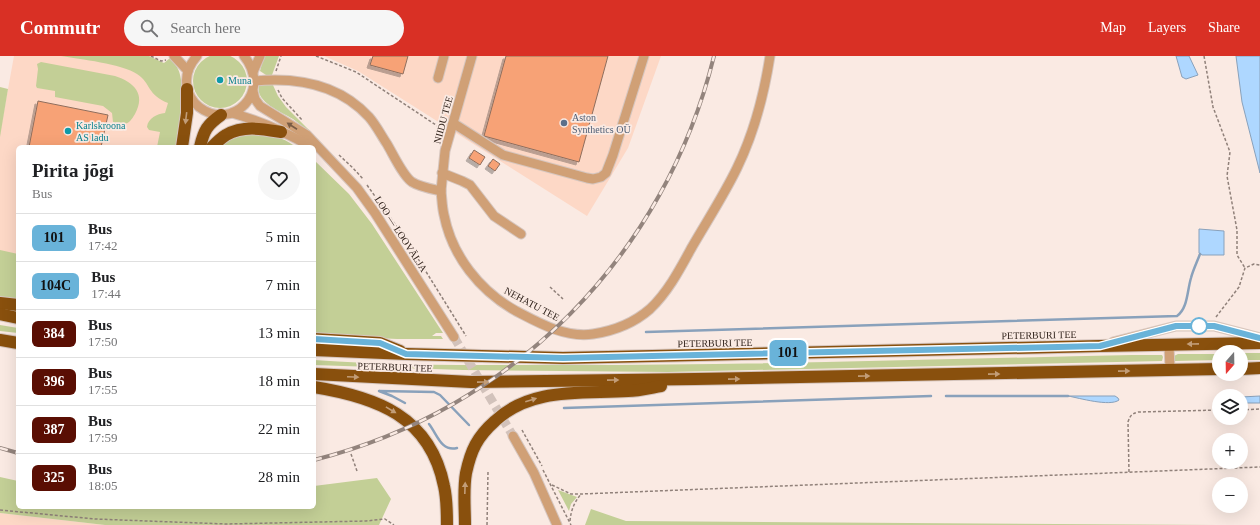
<!DOCTYPE html>
<html lang="en">
<head>
<meta charset="utf-8">
<style>
  body { margin:0; font-family:"Times New Roman",serif; background:#f6f6f6; color:#202124; height:100vh; display:flex; flex-direction:column; font-size:15px; white-space:nowrap }
  * { box-sizing:border-box; margin:0 }
  p { font-size:13px; color:#757577 }
  .icon { flex:none; width:22px; height:22px; fill:none; stroke:currentColor; stroke-width:2; stroke-linecap:round; stroke-linejoin:round }
  .map { position:relative; flex:1; overflow:hidden }
  .drawer { position:absolute; left:16px; top:89px; width:300px; height:364px; display:flex; flex-direction:column; background:#fff; border-radius:6px; box-shadow:0 4px 16px #0002 }
  .drawer>* { flex:none }
  .badge { padding:0 8px; border-radius:6px; font-size:14px; line-height:26px }
  .needle { width:26px; rotate:200deg }
  .fabs { position:absolute; left:1212px; top:289px; display:grid; gap:8px }
  .fabs a { display:grid; place-items:center; width:36px; height:36px; border-radius:50%; background:#fff; box-shadow:0 4px 16px #0002; font-size:20px }
  .map>.badge { position:absolute; translate:-50% -50%; box-shadow:0 0 0 2px #fff }
  .round { display:grid; place-items:center; flex:none; width:42px; height:42px; border-radius:21px; background:#f6f6f6 }
  .summary { display:flex; align-items:center; justify-content:space-between; height:68px; padding:0 16px }
  h1 { font-size:19px; font-weight:700; line-height:30px }
  ul { padding:0; list-style:none }
  li { display:flex; align-items:center; gap:12px; height:48px; padding:0 16px; border-top:1px solid #e0e0e0 }
  li div { flex:1 }
  li b { display:block; font-size:15px }
  li em { font-style:normal }
  li .badge { min-width:44px; font-weight:700; text-align:center }
  header { display:flex; align-items:center; gap:24px; box-sizing:border-box; height:56px; padding:0 20px; background:#d93025; color:#fff }
  header strong { font-size:19px }
  nav { display:flex; gap:22px; margin-inline-start:auto; font-size:14px }
  .search { width:280px; height:36px; background:#f6f6f6; display:flex; align-items:center; gap:10px; box-sizing:border-box; padding:0 14px; border-radius:22px; color:#757577; font-size:15px }
  .map>svg:first-child { display:block }
</style>
</head>
<body>
<header>
<strong>Commutr</strong>
<div class="search"><svg class="icon" aria-label="search" viewBox="0 0 24 24"><circle cx="10" cy="10" r="6"/><path d="M15 15l6 6"/></svg>Search here</div>
<nav><a>Map</a><a>Layers</a><a>Share</a></nav>
</header>
<div class="map">
<svg width="1260" height="469" viewBox="0 0 1260 469">
  <defs>
    <filter id="shadow"><feDropShadow dx="-3" dy="3" stdDeviation="0" flood-color="#0004"/></filter>
  </defs>
  <rect width="100%" height="100%" fill="#faeae3"/>
  <g fill="#fdd8c6">
    <polygon points="14,0 82,0 150,14 171,44 161,91 18,91 18,227 0,225 0,77"/>
    <polygon points="324,0 661,0 628,92 587,160 358,15"/>
    <polygon points="0,457 105,469 0,469"/>
  </g>
  <g fill="#c3cf96">
    <circle cx="220" cy="25" r="27"/>
    <path d="M61 0H149L164 7 170 2C173 6 176 9 178 13 186 29 180 72 177 91H157L160 76 149 74 147 71C148 62 157 58 165 57L168 47C147 39 151 27 137 18 123 8 79 3 61 0Z"/>
    <polygon points="264,0 279,0 272,19 266,19 260,15"/>
    <path d="M41 6 115 20C134 26 146 38 135 58 132 63 129 68 123 68 120 68 116 67 113 66L112 57 103 50 55 41V35L37 32 36 30 38 13 37 8Z"/>
    <path d="M272 27 278 40 286 51 315 80C308 75 301 69 293 63 282 56 255 46 259 30L262 28Z"/>
    <polygon points="0,31 8,33 0,81"/>
    <path d="M245 78C266 79 278 78 296 91H218L235 80Z"/>
    <polygon points="314,104 349,138 372,168 443,277 436,277 432,280 441,280 443,283 397,283 314,279"/>
    <polygon points="0,194 18,198 18,244 0,242"/>
    <polygon points="0,269 18,272 18,277 0,275"/>
    <rect x="1241" y="297" width="19" height="7"/>
    <polygon points="1178,298 1219,298 1219,304 1175,305 1174,303 1174,300"/>
    <path d="M1132 299H1162L1163 301 1162 305 668 316 463 314 314 309V304C399 310 484 309 569 309 757 309 944 303 1132 299Z"/>
    <polygon points="0,421 18,425 18,451 314,451 314,430 377,422 391,443 379,469 105,469 0,457"/>
    <polygon points="558,434 577,441 571,448 569,455"/>
    <polygon points="591,453 626,465 1217,469 585,469"/>
  </g>
  <g fill="#aed7ff" stroke="#89a1bb">
    <polygon points="1176,0 1189,0 1198,19 1186,23 1182,21"/>
    <polygon points="1236,0 1260,0 1260,117 1242,46"/>
    <polygon points="1199,173 1224,175 1224,199 1202,199 1199,197"/>
    <path d="M1068 340H1115L1118 342 1119 344C1110 351 1079 342 1068 340Z"/>
    <polygon points="1260,340 1260,347 1241,347 1241,341"/>
  </g>
  <g fill="none" stroke-linecap="round" stroke-linejoin="round">
    <g stroke="#89a1bb" stroke-width="2.5">
      <path d="M646 276 1177 260C1188 252 1187 235 1191 222 1193 214 1197 206 1200 198"/>
      <polyline points="946,340 1068,340"/>
      <polyline points="405,347 392,340 379,335 434,336 440,339 469,369"/>
      <polyline points="564,352 931,340"/>
      <path d="M429 368C437 378 441 396 457 392"/>
    </g>
  </g>
  <g fill="#f7a276" stroke="#8f6e5d" filter="url(#shadow)">
    <polygon points="373,0 408,0 403,18 370,9"/>
    <polygon points="506,0 608,0 579,106 484,80"/>
    <polygon points="38,45 108,59 101,91 29,91"/>
    <polygon points="474,94 485,101 480,109 469,102"/>
    <polygon points="493,103 500,108 495,115 488,110"/>
  </g>
  <g fill="none" stroke-linecap="round" stroke-linejoin="round">
    <polyline stroke="#d2c2bb" stroke-width="9" stroke-dasharray="9 4.5" stroke-linecap="butt" points="454,281 513,380"/>
    <g stroke="#d6c6bf" stroke-width="11">
      <g id="minor">
        <polyline points="174,0 188,15"/>
        <path d="M197 0C189 9 185 18 187 30 188 38 193 46 199 51 232 76 273 36 244 0"/>
        <polyline points="253,16 260,0"/>
        <polyline points="438,22 444,0"/>
        <path d="M254 25C296 21 339 28 369 61 376 69 381 79 387 88 393 98 403 120 412 126 420 131 432 133 441 135 442 143 442 151 444 159 452 200 480 235 516 255 539 267 565 282 593 278 613 275 634 267 650 253 668 236 680 213 692 191 707 165 724 139 737 112 754 77 764 39 770 0"/>
        <polyline points="253,35 255,43 260,50 307,79 357,132 375,157 454,281"/>
        <path d="M232 57C260 65 287 77 312 91"/>
        <polyline points="453,67 503,99 587,122 593,123 601,121 606,117 613,99 644,0"/>
        <polyline points="442,117 462,125 470,129 494,160 521,178"/>
        <polyline points="441,135 445,95 472,0"/>
        <polyline points="1113,286 1176,270 1214,270 1260,282"/>
        <polyline points="1169,289 1170,314"/>
        <polyline points="513,380 534,417 557,469"/>
      </g>
    </g>
    <g stroke="#d6c6bf" stroke-width="14">
      <g id="highway">
        <polyline points="182,91 187,57 187,33"/>
        <path d="M200 91C204 74 207 69 221 59"/>
        <path d="M212 91C216 87 221 82 226 79 244 69 263 73 281 76"/>
        <polyline points="0,247 18,249"/>
        <polyline points="0,258 18,262"/>
        <polyline points="314,283 380,287 400,295"/>
        <polyline points="0,284 18,287"/>
        <polyline points="314,294 407,298 563,302 1100,290 1260,287"/>
        <polyline points="1241,313 1260,312"/>
        <polyline points="314,318 471,326 695,323 1219,313"/>
        <path d="M314 331C376 341 430 360 444 430 447 443 447 456 447 469"/>
        <path d="M465 469C465 452 463 434 466 417 471 394 477 381 495 365 531 331 581 338 628 335 638 335 650 332 661 330"/>
      </g>
    </g>
    <g stroke="#90817a" stroke-width="1.5" stroke-dasharray="3 2" stroke-linecap="butt">
      <polyline points="151,0 161,5 166,4"/>
      <polyline points="316,0 356,16 442,73"/>
      <polyline points="1204,0 1213,51 1230,96 1227,120 1237,174 1237,199 1245,212"/>
      <polyline points="276,15 281,0"/>
      <polyline points="278,34 282,42 303,65"/>
      <polyline points="339,99 353,112 363,123"/>
      <polyline points="367,129 407,185 466,280"/>
      <polyline points="550,231 563,243"/>
      <polyline points="1216,261 1239,231 1245,212 1254,208 1260,209"/>
      <polyline points="1241,354 1260,353"/>
      <polyline points="522,374 542,410"/>
      <polyline points="351,398 357,415"/>
      <polyline points="543,414 571,469"/>
      <path d="M1129 416 1128 366C1130 360 1131 358 1138 356L1219 354"/>
      <polyline points="552,429 571,438 581,438 1260,411"/>
      <polyline points="0,454 95,463 226,468 366,465 385,463 394,469"/>
      <path d="M570 465C571 454 574 447 581 438"/>
      <polyline points="487,469 488,416"/>
    </g>
    <use href="#minor" stroke="#d0a076" stroke-width="9"/>
    <use href="#highway" stroke="#89500d" stroke-width="12"/>
    <g stroke="#93847d" stroke-width="4">
      <g id="rail">
        <polyline points="0,392 18,397"/>
        <path d="M314 404C513 354 665 199 714 0"/>
      </g>
    </g>
    <use href="#rail" stroke="#faeae3" stroke-width="2.5" stroke-dasharray="8" stroke-linecap="butt"/>
  </g>
  <defs><path id="oneway-solid" d="M-6-.8H1V-3.2L6.5 0L1 3.2V.8H-6Z"/></defs>
  <g fill="#c29d78">
    <use href="#oneway-solid" transform="translate(186 62) rotate(97)"/>
    <use href="#oneway-solid" transform="translate(1193 288) rotate(179)"/>
    <use href="#oneway-solid" transform="translate(1124 315) rotate(-1)"/>
    <use href="#oneway-solid" transform="translate(994 318) rotate(-1)"/>
    <use href="#oneway-solid" transform="translate(864 320) rotate(-1)"/>
    <use href="#oneway-solid" transform="translate(353 321) rotate(3)"/>
    <use href="#oneway-solid" transform="translate(734 323) rotate(-1)"/>
    <use href="#oneway-solid" transform="translate(613 324) rotate(-1)"/>
    <use href="#oneway-solid" transform="translate(483 326) rotate(-1)"/>
    <use href="#oneway-solid" transform="translate(531 344) rotate(-17)"/>
    <use href="#oneway-solid" transform="translate(391 354) rotate(31)"/>
    <use href="#oneway-solid" transform="translate(465 432) rotate(-88)"/>
  </g>
  <use fill="#795c45" href="#oneway-solid" transform="translate(292 70) rotate(-147)"/>
  <g fill="none" stroke-linecap="round" stroke-linejoin="round">
    <g stroke="#fff" stroke-width="9">
      <polyline id="line" points="314,283 380,287 406,298 563,302 1100,290 1176,270 1214,270 1260,282"/>
    </g>
    <use href="#line" stroke="#69b3d9" stroke-width="6"/>
  </g>
  <g fill="#0f9aa8" stroke="#faeae3" stroke-width="1.5">
    <circle cx="220" cy="24" r="4"/>
    <circle cx="68" cy="75" r="4"/>
  </g>
  <circle fill="#5c6f8a" stroke="#faeae3" stroke-width="1.5" cx="564" cy="67" r="4"/>
  <circle fill="#fff" stroke="#69b3d9" stroke-width="2" cx="1199" cy="270" r="8"/>
  <g text-anchor="middle" dominant-baseline="central" stroke-width="3.5" stroke-linejoin="round" paint-order="stroke">
    <g font-size="10" fill="#0d838f" stroke="#faeae3" text-anchor="start">
      <text x="228" y="24">Muna</text>
      <text x="76" y="69">Karlskroona<tspan x="76" dy="12">AS ladu</tspan></text>
    </g>
    <g font-size="10" fill="#4e5e75" stroke="#faeae3" text-anchor="start">
      <text x="572" y="61">Aston<tspan x="572" dy="12">Synthetics OÜ</tspan></text>
    </g>
    <g font-size="10" fill="#32241d" stroke="#faeae3">
      <text transform="translate(443 64) rotate(-75)">NIIDU TEE</text>
      <text transform="translate(401 178) rotate(57)">LOO — LOOVÄLJA</text>
      <text transform="translate(532 248) rotate(28)">NEHATU TEE</text>
      <text transform="translate(1039 279) rotate(-1)">PETERBURI TEE</text>
      <text transform="translate(715 287) rotate(-1)">PETERBURI TEE</text>
      <text transform="translate(395 311) rotate(2)">PETERBURI TEE</text>
    </g>
  </g>
</svg>
<div class="fabs">
<a><svg class="needle" viewBox="-14 -14 28 28"><path d="M0-13l5 13h-10z" fill="#e53935"/><path d="M0 13l5-13h-10z" fill="#757577"/></svg></a>
<a><svg class="icon" aria-label="layers" viewBox="0 0 24 24"><path d="M12 4l9 5-9 5-9-5zM3 14l9 5 9-5"/></svg></a>
<a>+</a>
<a>−</a>
</div>
<b class="badge" style="left:788px;top:297px;background:#69b3d9;color:#111">101</b>
<section class="drawer">
<div class="summary"><div><h1>Pirita jõgi</h1><p>Bus</p></div><a class="round"><svg class="icon" aria-label="heart" viewBox="0 0 24 24"><path d="M12 20l-8-8c-3-5 5-10 8-4 3-6 11-1 8 4z"/></svg></a></div>
<ul>
<li><span class="badge" style="background:#69b3d9;color:#111">101</span><div><b>Bus</b><p>17:42</p></div><em>5 min</em></li>
<li><span class="badge" style="background:#69b3d9;color:#111">104C</span><div><b>Bus</b><p>17:44</p></div><em>7 min</em></li>
<li><span class="badge" style="background:#5a0e03;color:#fff">384</span><div><b>Bus</b><p>17:50</p></div><em>13 min</em></li>
<li><span class="badge" style="background:#5a0e03;color:#fff">396</span><div><b>Bus</b><p>17:55</p></div><em>18 min</em></li>
<li><span class="badge" style="background:#5a0e03;color:#fff">387</span><div><b>Bus</b><p>17:59</p></div><em>22 min</em></li>
<li><span class="badge" style="background:#5a0e03;color:#fff">325</span><div><b>Bus</b><p>18:05</p></div><em>28 min</em></li>
</ul>
</section>
</div>
</body>
</html>
